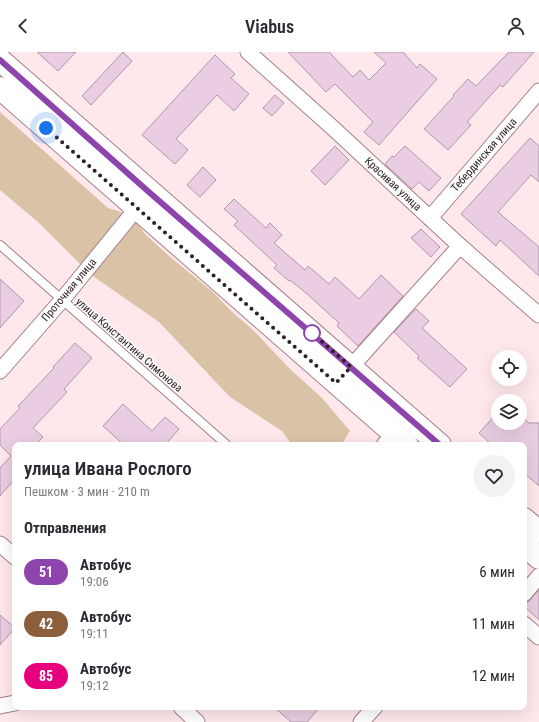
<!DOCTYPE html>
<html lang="ru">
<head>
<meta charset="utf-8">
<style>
  body { margin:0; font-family:"Roboto Condensed",sans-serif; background:#f2f2f3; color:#2b2b33; height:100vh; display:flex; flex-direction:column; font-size:15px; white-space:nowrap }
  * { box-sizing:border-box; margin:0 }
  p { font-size:13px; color:#7c7c81 }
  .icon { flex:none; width:22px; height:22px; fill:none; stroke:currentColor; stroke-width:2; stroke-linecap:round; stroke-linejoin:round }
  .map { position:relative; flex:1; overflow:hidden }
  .drawer { position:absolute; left:12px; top:390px; width:515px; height:268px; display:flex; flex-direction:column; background:#fff; border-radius:8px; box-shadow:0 4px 16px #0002 }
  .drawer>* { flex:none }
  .badge { padding:0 8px; border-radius:13px; font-size:14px; line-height:26px }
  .fabs { position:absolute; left:491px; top:298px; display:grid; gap:8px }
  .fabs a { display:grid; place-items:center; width:36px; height:36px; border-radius:50%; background:#fff; box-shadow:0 4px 16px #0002; font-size:20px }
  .you { position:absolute; width:20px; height:20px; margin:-10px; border:3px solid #fff; border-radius:50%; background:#1a73e8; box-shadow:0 0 0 6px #1a73e833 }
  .map>.badge { position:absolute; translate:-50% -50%; box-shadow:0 0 0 2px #fff }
  h2 { padding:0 12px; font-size:15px; line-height:36px }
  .round { display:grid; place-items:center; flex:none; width:42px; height:42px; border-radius:21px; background:#f2f2f3 }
  .overview { display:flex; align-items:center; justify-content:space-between; height:68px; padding:0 12px }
  h1 { font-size:19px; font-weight:600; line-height:30px }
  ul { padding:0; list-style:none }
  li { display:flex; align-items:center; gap:12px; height:52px; padding:0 12px }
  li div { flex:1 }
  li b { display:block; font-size:15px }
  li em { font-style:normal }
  li .badge { min-width:44px; font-weight:700; text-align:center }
  header { display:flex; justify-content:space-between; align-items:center; height:52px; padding:0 12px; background:#fff; font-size:18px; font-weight:600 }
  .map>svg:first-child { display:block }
</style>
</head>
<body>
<header><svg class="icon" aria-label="back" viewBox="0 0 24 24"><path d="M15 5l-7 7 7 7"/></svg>Viabus<svg class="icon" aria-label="person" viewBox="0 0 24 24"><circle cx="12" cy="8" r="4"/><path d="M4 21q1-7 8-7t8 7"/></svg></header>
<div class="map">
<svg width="539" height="670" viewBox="0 0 539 670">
  <rect width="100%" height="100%" fill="#ffe8eb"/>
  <polygon fill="#dac2a7" points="0,60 108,156 131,163 145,182 169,204 214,241 230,258 252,277 290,317 322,346 350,379 341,393 292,393 282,379 230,345 159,270 90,222 39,171 0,138"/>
  <g fill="#eacde2" stroke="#b297ab">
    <polygon points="37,0 76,0 58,19"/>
    <polygon points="123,0 132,9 91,53 82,44"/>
    <polygon points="288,0 329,0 353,25 360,18 369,28 386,11 374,0 403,0 417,16 420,12 437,27 379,93 364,80 373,70 335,32 326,40"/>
    <polygon points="509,0 534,0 503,35 500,33 467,70 471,73 448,98 424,77 454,44 453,43 468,27 476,34"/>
    <polygon points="215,3 235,22 231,26 249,42 234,59 217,43 176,87 188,98 175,112 142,83"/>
    <polygon points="275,43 284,51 272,64 263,56"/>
    <polygon points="530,86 539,94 539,130 531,123 498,160 539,195 539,224 500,188 496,194 461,162"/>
    <polygon points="335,94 349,108 325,133 311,119"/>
    <polygon points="405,94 441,126 429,139 419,130 412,137 385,112 392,104 394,105"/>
    <polygon points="203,115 216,128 200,145 187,133"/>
    <polygon points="234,147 266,176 270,171 282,183 274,191 305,218 308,214 329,232 335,225 359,247 381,223 403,244 358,294 337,274 339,271 306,241 290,228 289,229 274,216 277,213 234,173 238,169 224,157"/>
    <polygon points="421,177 440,195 431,205 411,186"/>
    <polygon points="0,227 24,249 0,276"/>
    <polygon points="416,257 429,269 422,276 467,317 450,335 417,306 419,304 394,280"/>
    <polygon points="75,291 92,306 64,337 67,340 33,376 43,385 35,393 15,393 15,427 0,444 0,416 11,404 0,393 0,377 20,356 18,354 54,316 53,315"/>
    <polygon points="123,352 152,379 165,365 179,377 165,393 124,393 103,374"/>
    <polygon points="498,360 498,371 520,371 520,363 529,371 539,371 539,434 524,421 524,393 492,393 479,381"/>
    <polygon points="539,538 539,568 524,554"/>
    <polygon points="0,563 15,576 0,593"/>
    <polygon points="274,655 320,655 307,670 291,670"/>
  </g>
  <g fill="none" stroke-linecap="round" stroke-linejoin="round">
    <g stroke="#a38086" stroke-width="10">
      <polyline id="service" points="0,193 227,393"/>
    </g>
    <g stroke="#a38086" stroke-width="17">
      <g id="minor">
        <polyline points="248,0 334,77 460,194 539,263"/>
        <polyline points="430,166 539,39"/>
        <polyline points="351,315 460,194"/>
        <polyline points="0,319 62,248 137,156"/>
        <polyline points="384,393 393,382"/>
        <polyline points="0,492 15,505"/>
        <polyline points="524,542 539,524"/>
        <polyline points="524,572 539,585"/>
        <polyline points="0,654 15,651"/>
        <polyline points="181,655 197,670"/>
        <polyline points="361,670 375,655"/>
      </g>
    </g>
    <g stroke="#a38086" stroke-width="24">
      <g id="secondary">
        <polyline points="0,8 440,393"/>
        <polyline points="0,36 407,393"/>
        <polyline points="524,467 539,480"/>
        <polyline points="524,493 539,506"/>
      </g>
    </g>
    <use href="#service" stroke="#fff" stroke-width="8"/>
    <use href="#minor" stroke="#fff" stroke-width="15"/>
    <use href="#secondary" stroke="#fff" stroke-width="22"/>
  </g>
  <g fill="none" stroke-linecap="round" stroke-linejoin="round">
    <g stroke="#fff" stroke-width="9">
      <polyline id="line" points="0,8 150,141 440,393"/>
    </g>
    <use href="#line" stroke="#8e44ad" stroke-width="6"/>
    <polyline stroke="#2e2023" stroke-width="4" stroke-dasharray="0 7.2" points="46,76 336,331 351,315 312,281"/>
  </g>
  <circle fill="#fff" stroke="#8e44ad" stroke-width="2" cx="312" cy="281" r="8"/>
  <g text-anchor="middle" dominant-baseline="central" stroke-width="3" stroke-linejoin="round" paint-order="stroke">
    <g font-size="11" fill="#2e2023" stroke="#fcfcfc">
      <text transform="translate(484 103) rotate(-49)">Тебердинская улица</text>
      <text transform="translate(393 132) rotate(43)">Красивая улица</text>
      <text transform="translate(69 238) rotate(-50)">Проточная улица</text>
      <text transform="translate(129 293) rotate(41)">улица Константина Симонова</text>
    </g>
  </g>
</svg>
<div class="fabs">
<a><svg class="icon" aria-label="locate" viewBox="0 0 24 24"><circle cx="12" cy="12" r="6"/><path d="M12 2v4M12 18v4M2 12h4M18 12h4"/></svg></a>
<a><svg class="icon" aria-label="layers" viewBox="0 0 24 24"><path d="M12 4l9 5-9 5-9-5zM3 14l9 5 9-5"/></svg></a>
</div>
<div class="you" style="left:46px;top:76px"></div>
<section class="drawer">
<div class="overview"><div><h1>улица Ивана Рослого</h1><p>Пешком · 3 мин · 210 m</p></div><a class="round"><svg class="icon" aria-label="heart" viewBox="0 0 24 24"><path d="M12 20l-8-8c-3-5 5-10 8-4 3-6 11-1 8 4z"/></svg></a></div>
<h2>Отправления</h2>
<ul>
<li><span class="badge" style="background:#8e44ad;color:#fff">51</span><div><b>Автобус</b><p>19:06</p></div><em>6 мин</em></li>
<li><span class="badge" style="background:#8b5e3c;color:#fff">42</span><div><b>Автобус</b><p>19:11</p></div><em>11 мин</em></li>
<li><span class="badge" style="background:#e6007e;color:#fff">85</span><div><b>Автобус</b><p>19:12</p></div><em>12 мин</em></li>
</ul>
</section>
</div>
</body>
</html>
